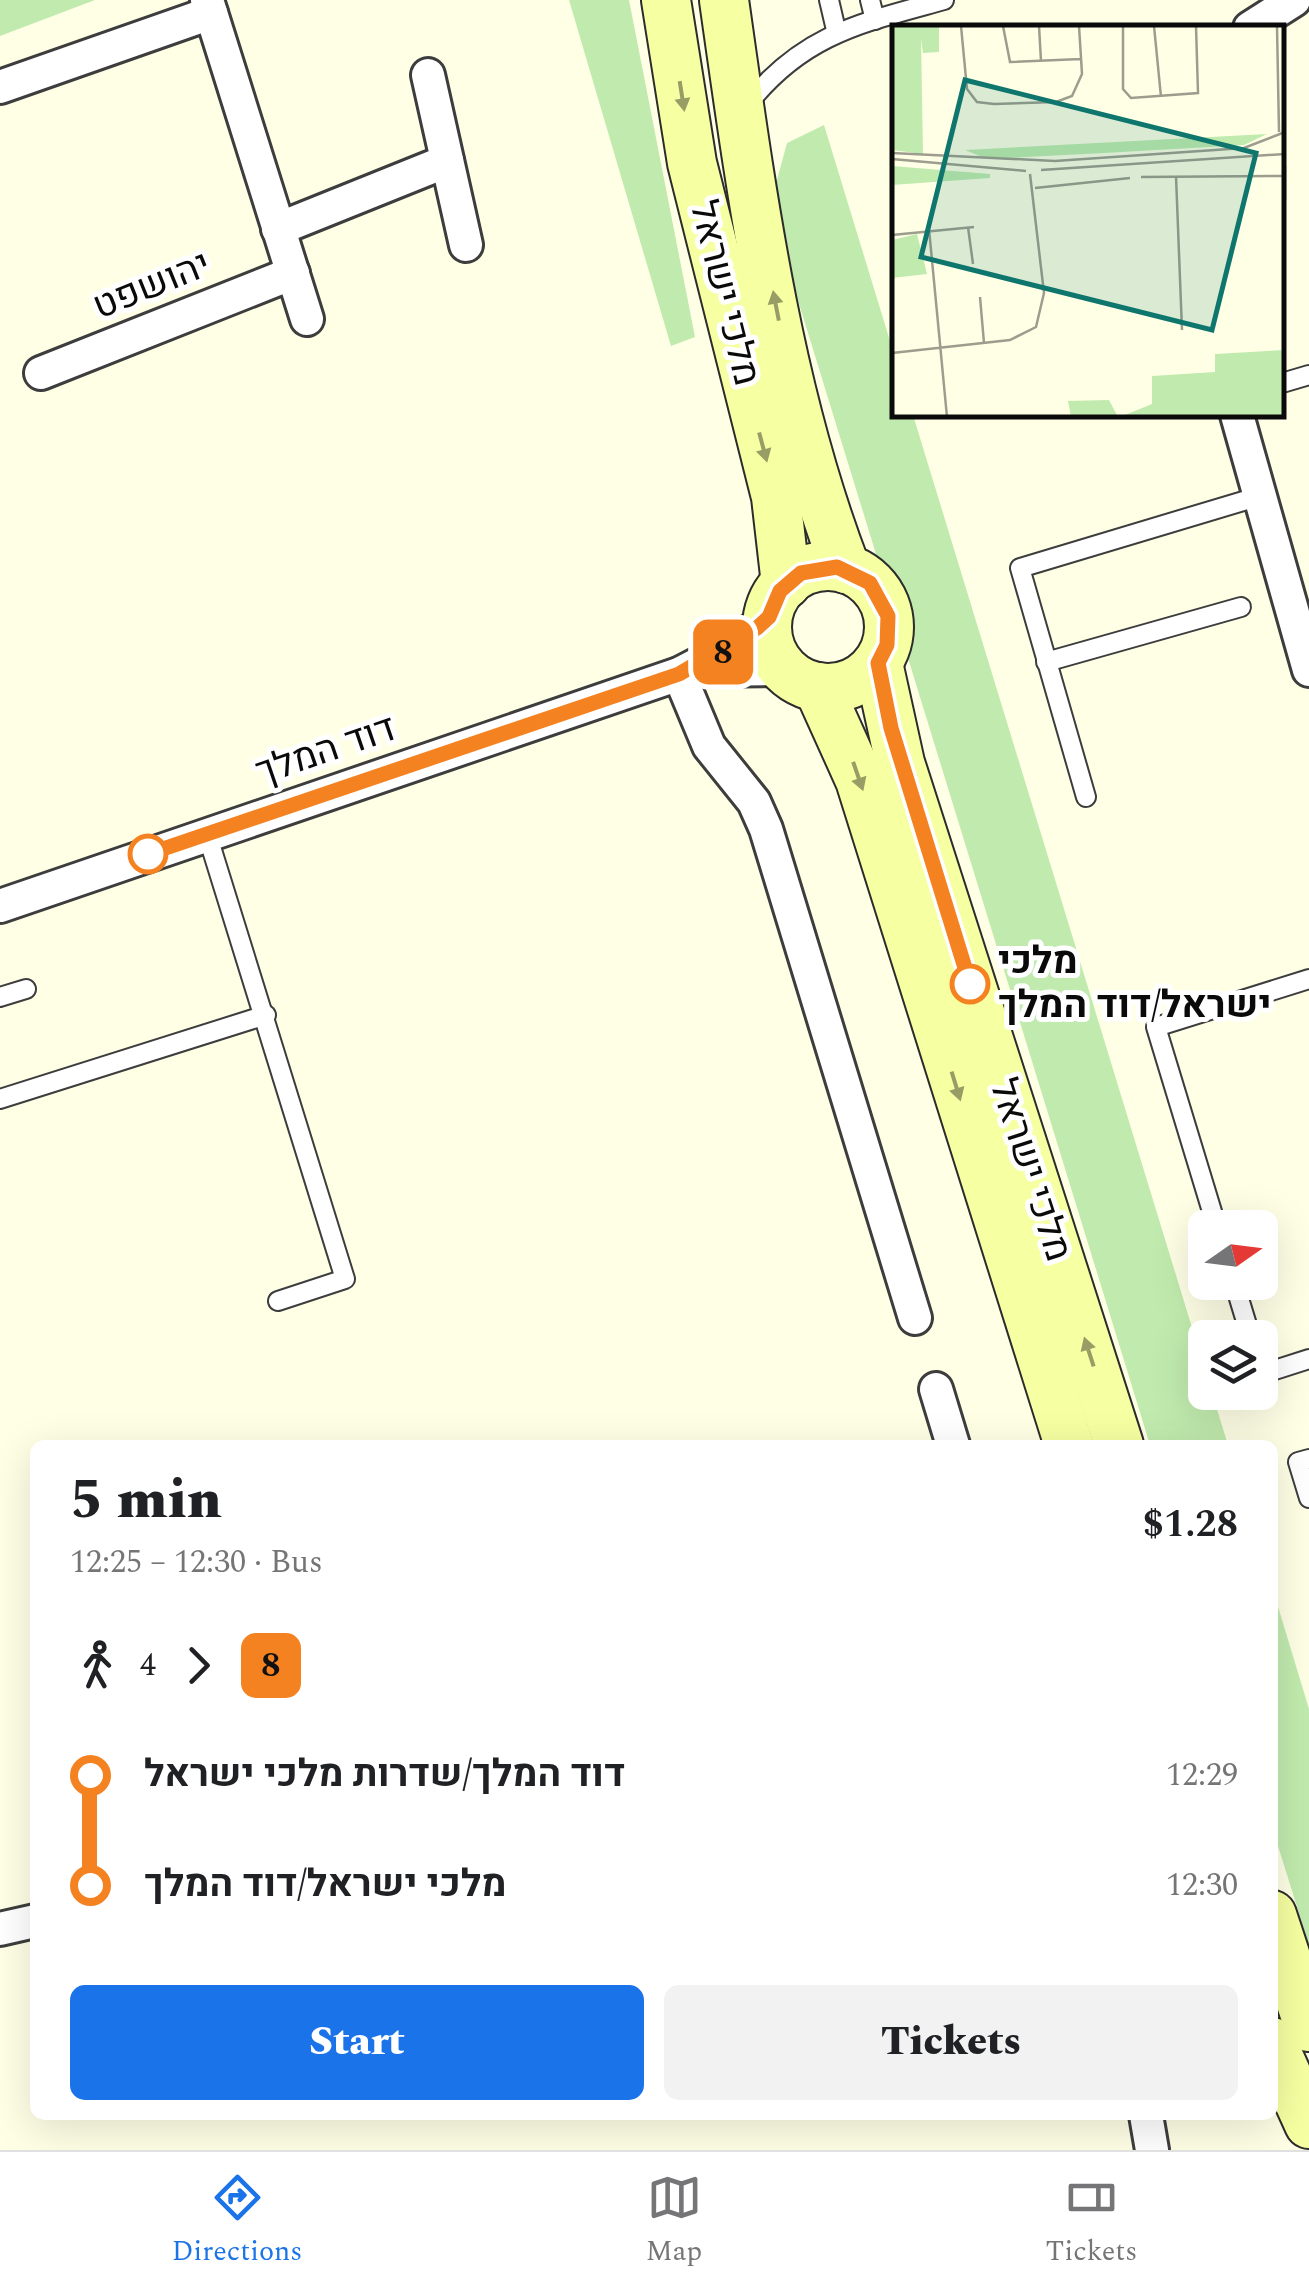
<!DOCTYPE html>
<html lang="en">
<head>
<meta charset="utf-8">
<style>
  body { margin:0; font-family:Spectral,Heebo,serif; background:#f2f2f2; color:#202124; height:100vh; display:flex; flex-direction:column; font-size:38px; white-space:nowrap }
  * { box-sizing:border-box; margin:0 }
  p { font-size:32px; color:#757577 }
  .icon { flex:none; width:55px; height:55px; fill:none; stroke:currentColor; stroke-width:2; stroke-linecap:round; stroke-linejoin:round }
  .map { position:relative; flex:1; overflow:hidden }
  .panel { position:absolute; left:30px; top:1440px; width:1248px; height:680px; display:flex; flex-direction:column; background:#fff; border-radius:15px; box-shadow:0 10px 40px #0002 }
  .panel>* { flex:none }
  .badge { padding:0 20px; border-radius:15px; font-size:35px; line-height:65px }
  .needle { width:65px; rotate:76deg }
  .buttons { position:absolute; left:1188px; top:1210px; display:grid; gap:20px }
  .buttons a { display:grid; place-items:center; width:90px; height:90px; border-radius:15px; background:#fff; box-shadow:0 10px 40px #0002; font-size:50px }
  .map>.badge { position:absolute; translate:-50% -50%; box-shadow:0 0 0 5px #fff }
  .legs { display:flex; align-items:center; gap:15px; height:110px; padding:0 40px; font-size:32px }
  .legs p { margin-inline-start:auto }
  .overview { display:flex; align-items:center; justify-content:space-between; height:170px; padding:0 40px }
  h1 { font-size:55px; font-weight:800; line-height:75px }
  .cta { display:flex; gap:20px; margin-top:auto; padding:20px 40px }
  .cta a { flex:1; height:115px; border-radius:15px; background:#1a73e8; color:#fff; font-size:40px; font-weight:800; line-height:115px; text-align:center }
  .cta a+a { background:#f2f2f2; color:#202124 }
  ul { padding:0 40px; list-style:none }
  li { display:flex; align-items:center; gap:35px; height:110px; font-size:38px }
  li i { display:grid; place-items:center; width:15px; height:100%; margin:0 12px; background:currentColor }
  li i::after { content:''; width:25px; height:25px; margin:-12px; border:8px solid; border-radius:50%; background:#fff }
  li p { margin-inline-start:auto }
  li:first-child i { background:linear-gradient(#0000 50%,currentColor 0) }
  li:last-child i { background:linear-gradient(currentColor 50%,#0000 0) }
  .tab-bar { display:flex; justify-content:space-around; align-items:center; height:140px; border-top:2px solid #e0e0e0; background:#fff; font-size:28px; color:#757577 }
  .tab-bar a { display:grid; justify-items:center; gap:5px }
  .tab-bar .on { color:#1a73e8 }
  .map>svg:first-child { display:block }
</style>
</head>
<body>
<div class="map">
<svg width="1309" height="2150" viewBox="0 0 1309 2150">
  <rect width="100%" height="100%" fill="#ffffe6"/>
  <g fill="#c1ebae">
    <polygon points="0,0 95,0 0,36"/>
    <polygon points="569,0 629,0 695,337 671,346"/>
    <polygon points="824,125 894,354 894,415 913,415 1205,1370 1205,1392 1212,1393 1228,1445 1150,1445 796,294 775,187 787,143"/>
    <polygon points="1273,1590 1309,1709 1309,1945 1273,1830"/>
  </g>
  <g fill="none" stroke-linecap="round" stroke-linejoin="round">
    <g stroke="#3d3d3d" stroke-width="22">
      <g id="lane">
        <polyline points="829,0 836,30"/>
        <polyline points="870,0 875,20"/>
        <path d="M747 105C803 34 861 23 944 0"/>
        <polyline points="1282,383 1309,375"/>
        <polyline points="1046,662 1241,607"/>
        <polyline points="1086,797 1020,568 1260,496"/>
        <polyline points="207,834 345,1279 278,1301"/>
        <polyline points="0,997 26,989"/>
        <polyline points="0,1099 266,1015"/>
        <polyline points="1217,1228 1156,1027 1309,979"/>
        <polyline points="1234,1282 1251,1338"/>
        <polyline points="1260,1369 1262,1374 1309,1359"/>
        <polyline points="1309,1459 1298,1462 1309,1498"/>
      </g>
    </g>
    <g stroke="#3d3d3d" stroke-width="38">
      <g id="street">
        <polyline points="207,0 307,319"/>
        <polyline points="1250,28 1294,0"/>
        <polyline points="428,75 466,245"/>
        <polyline points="0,87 211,13"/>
        <polyline points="278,229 447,161"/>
        <polyline points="41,373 293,273"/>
        <polyline points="1237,415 1309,670"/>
        <polyline points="698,670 784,669"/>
        <polyline points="679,674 709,746 754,802 766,829 915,1318"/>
        <polyline points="0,906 679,674 727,649 769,617"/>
        <polyline points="936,1389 953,1445"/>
        <polyline points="0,1929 35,1921"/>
        <polyline points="1146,2115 1152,2150"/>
      </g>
    </g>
    <g stroke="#2c2c2c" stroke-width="52">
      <g id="secondary">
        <polyline points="666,0 692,163 776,497 786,584"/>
        <path d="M724 0C751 190 777 390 846 569"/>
        <circle cx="828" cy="627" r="61"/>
        <polyline points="878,663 900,763 1119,1445"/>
        <polyline points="818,687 860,780 1069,1445"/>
        <polyline points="1272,1915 1309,2027"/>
        <polyline points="1272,2042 1309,2124"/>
      </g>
    </g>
    <use href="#lane" stroke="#fff" stroke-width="18"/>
    <use href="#street" stroke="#fff" stroke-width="32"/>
    <use href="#secondary" stroke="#f6ffa1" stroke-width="48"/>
  </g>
  <defs><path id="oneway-solid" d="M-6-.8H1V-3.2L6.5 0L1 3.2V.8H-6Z" transform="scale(2.5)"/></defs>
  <g fill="#989d65">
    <use href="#oneway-solid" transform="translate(682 96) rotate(81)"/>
    <use href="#oneway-solid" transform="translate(776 306) rotate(-101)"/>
    <use href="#oneway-solid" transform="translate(763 447) rotate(75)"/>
    <use href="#oneway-solid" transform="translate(858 776) rotate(71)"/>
    <use href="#oneway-solid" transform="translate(956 1086) rotate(73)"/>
    <use href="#oneway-solid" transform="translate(1089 1352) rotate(-108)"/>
  </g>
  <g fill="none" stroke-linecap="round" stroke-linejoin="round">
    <g stroke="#fff" stroke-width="22">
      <polyline id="line-1" points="148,854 679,674 757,628 769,617 780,591 801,573 837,567 870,583 888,616 887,645 878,663 891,728 970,984"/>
    </g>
    <use href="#line-1" stroke="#f58220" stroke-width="15"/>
  </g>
  <g fill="#fff" stroke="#f58220" stroke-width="5">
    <circle cx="148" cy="854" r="18"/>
    <circle cx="970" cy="984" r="18"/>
  </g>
  <g text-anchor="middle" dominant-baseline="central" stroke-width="10" stroke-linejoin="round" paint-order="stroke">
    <g font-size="38" fill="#0a0a0a" stroke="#fff">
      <text transform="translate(152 286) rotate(-22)">יהושפט</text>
      <text transform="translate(724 293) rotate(76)">מלכי ישראל</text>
      <text transform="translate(326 751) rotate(-19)">דוד המלך</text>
      <text transform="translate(1030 1170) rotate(72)">מלכי ישראל</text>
    </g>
    <g font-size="38" font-weight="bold" fill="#0a0a0a" stroke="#fff" text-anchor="start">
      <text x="998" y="962">מלכי<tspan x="998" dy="44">ישראל/דוד המלך</tspan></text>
    </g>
  </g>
  <g transform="translate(892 25)">
    <rect width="392" height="392" fill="#ffffe6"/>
    <path d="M0 1H47V27L31 28 29 14 31 129 0 125ZM375 109 352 120 212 128 95 134 73 125ZM0 141 98 149V153L0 160ZM25 209 35 249 0 253V215ZM392 325V392H228L260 379V351L323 347V329ZM217 375 226 392H179L176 376Z" fill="#c1ebae"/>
    <path fill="none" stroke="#9d9d8e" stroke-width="2.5" d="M69 1 75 64 85 77 102 79 164 77 180 71 190 49 187 1M111 1 118 37 189 34M147 1 149 36M231 1V64L239 73 306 68 304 1M262 1 269 72M385 1 387 107M0 128 163 136 352 123 393 107M0 134 134 146M393 141V175M149 145 393 129M284 151 290 305M249 152 392 151M143 163 238 153M76 202 81 239M37 204 55 392M0 210 82 202M88 272 92 318M0 328 118 315 144 302 152 268 138 149"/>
    <path fill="#0f766e" fill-opacity="0.15" stroke="#0f766e" stroke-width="5" d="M73 55 364 128 320 305 29 232Z"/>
    <rect width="392" height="392" fill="none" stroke="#0a0a0a" stroke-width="5"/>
  </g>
</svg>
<div class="buttons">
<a><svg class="needle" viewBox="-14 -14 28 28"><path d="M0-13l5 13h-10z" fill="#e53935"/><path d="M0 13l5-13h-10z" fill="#757577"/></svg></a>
<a><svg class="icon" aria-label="layers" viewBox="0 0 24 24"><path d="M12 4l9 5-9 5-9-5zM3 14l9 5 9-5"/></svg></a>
</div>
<b class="badge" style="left:723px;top:652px;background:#f58220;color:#111">8</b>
<section class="panel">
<div class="overview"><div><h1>5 min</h1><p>12:25 – 12:30 · Bus</p></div><b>$1.28</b></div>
<div class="legs"><svg class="icon" aria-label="walk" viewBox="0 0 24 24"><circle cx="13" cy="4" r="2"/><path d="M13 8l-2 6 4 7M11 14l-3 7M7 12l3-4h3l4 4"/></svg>4<svg class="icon" aria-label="forward" viewBox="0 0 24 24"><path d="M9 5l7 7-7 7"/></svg><b class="badge" style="background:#f58220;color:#111">8</b></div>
<ul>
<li><i style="color:#f58220"></i><b>דוד המלך/שדרות מלכי ישראל</b><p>12:29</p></li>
<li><i style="color:#f58220"></i><b>מלכי ישראל/דוד המלך</b><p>12:30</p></li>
</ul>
<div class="cta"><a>Start</a><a>Tickets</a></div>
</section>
</div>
<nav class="tab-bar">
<a class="on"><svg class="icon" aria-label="directions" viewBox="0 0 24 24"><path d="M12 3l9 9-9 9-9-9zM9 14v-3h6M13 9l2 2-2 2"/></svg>Directions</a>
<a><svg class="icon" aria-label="map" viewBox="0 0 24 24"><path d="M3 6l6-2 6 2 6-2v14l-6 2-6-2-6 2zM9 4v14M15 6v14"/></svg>Map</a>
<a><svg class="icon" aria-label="tickets" viewBox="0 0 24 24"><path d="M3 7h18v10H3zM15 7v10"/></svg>Tickets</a>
</nav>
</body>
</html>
